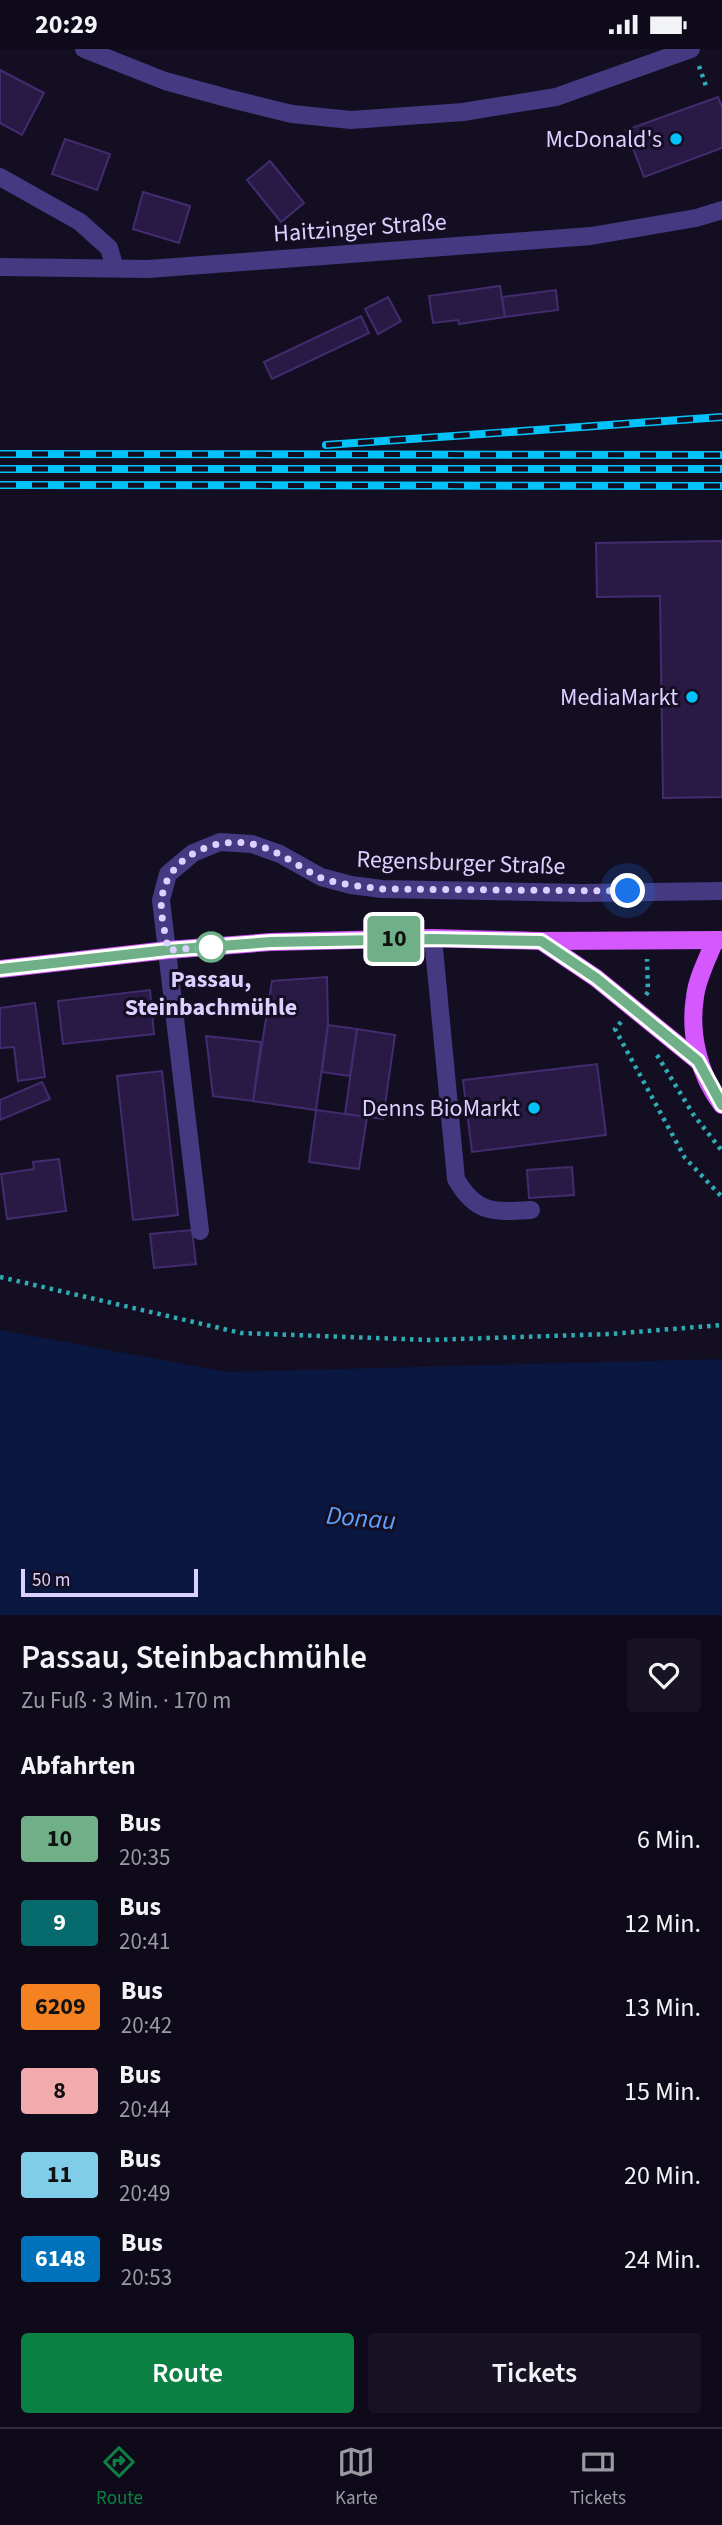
<!DOCTYPE html>
<html lang="de">
<head>
<meta charset="utf-8">
<style>
  body { margin:0; font-family:"Source Sans 3",sans-serif; background:#181323; color:#f1f3f6; height:100vh; display:flex; flex-direction:column; font-size:26px; white-space:nowrap }
  * { box-sizing:border-box; margin:0 }
  p { font-size:23px; color:#9b9aa2 }
  .icon { flex:none; width:38px; height:38px; fill:none; stroke:currentColor; stroke-width:2; stroke-linecap:round; stroke-linejoin:round }
  .map { position:relative; height:1566px; overflow:hidden }
  .sheet { display:flex; flex-direction:column; background:#0f0a1a; flex:1 }
  .sheet>* { flex:none }
  .badge { padding:0 14px; border-radius:5px; font-size:24px; line-height:46px }
  .scale { position:absolute; left:21px; bottom:18px; width:177px; box-sizing:border-box; padding-left:7px; border:4px solid #dbd0ff; border-top:0; font-size:19px; line-height:24px; white-space:nowrap; color:#dbd0ff; -webkit-text-stroke:5px #140e23; paint-order:stroke }
  .you { position:absolute; width:35px; height:35px; margin:-18px; border:5px solid #fff; border-radius:50%; background:#1a73e8; box-shadow:0 0 0 10px #1a73e833 }
  .map>.badge { position:absolute; translate:-50% -50%; box-shadow:0 0 0 4px #fff }
  h2 { padding:0 21px; font-size:26px; line-height:63px }
  .round { display:grid; place-items:center; flex:none; width:74px; height:74px; border-radius:7px; background:#181323 }
  .headline { display:flex; align-items:center; justify-content:space-between; height:119px; padding:0 21px }
  h1 { font-size:33px; font-weight:600; line-height:52px }
  .button { display:flex; gap:14px; margin-top:auto; padding:14px 21px }
  .button a { flex:1; height:80px; border-radius:7px; background:#0b8043; color:#fff; font-size:28px; font-weight:600; line-height:80px; text-align:center }
  .button a+a { background:#181323; color:#f1f3f6 }
  ul { padding:0; list-style:none }
  li { display:flex; align-items:center; gap:21px; height:84px; padding:0 21px }
  li div { flex:1 }
  li b { display:block; font-size:26px }
  li em { font-style:normal }
  li .badge { min-width:77px; font-weight:700; text-align:center }
  .status { display:flex; justify-content:space-between; align-items:center; height:49px; padding:0 35px; background:#0f0a1a; direction:ltr }
  .status svg { height:19px; fill:currentColor }
  .dock { display:flex; justify-content:space-around; align-items:center; height:98px; border-top:2px solid #2f2b39; background:#0f0a1a; font-size:19px; color:#9b9aa2 }
  .dock a { display:grid; justify-items:center; gap:4px }
  .dock .on { color:#0b8043 }
  .map>svg:first-child { display:block }
</style>
</head>
<body>
<div class="status"><b>20:29</b><svg viewBox="0 0 49 12"><path d="M0 12V9h3v3zM5 12V6h3v6zM10 12V3h3v9zM15 12V0h3v12zM26 1h20v11H26zM47 4h2v5h-2z"/></svg></div>
<div class="map">
<svg width="722" height="1566" viewBox="0 0 722 1566">
  <rect width="100%" height="100%" fill="#140e23"/>
  <polygon fill="#0a1740" points="0,1281 227,1323 722,1310 722,1566 0,1566"/>
  <g fill="#281a44" stroke="#422c6f" stroke-width="2">
    <polygon points="0,21 44,44 22,86 0,74"/>
    <polygon points="718,48 722,58 722,99 644,128 626,81"/>
    <polygon points="65,90 110,105 97,141 52,125"/>
    <polygon points="270,112 304,154 281,173 247,131"/>
    <polygon points="143,143 190,157 179,194 133,180"/>
    <polygon points="500,237 505,268 459,275 458,271 433,274 429,247"/>
    <polygon points="556,241 558,261 505,268 502,248"/>
    <polygon points="388,248 401,272 378,285 365,260"/>
    <polygon points="361,267 369,284 272,330 264,313"/>
    <polygon points="722,492 722,748 663,749 660,547 597,548 596,494"/>
    <polygon points="327,928 328,976 316,1061 253,1052 272,932"/>
    <polygon points="150,941 154,985 63,995 58,952"/>
    <polygon points="35,954 45,1028 18,1032 14,998 0,999 0,959"/>
    <polygon points="328,976 357,980 350,1027 322,1023"/>
    <polygon points="357,980 395,986 383,1070 345,1065"/>
    <polygon points="206,987 261,993 253,1052 213,1047"/>
    <polygon points="597,1015 606,1086 472,1103 463,1031"/>
    <polygon points="162,1022 178,1166 133,1171 117,1027"/>
    <polygon points="42,1033 50,1050 0,1071 0,1051"/>
    <polygon points="316,1061 367,1068 359,1120 309,1113"/>
    <polygon points="59,1110 66,1162 7,1170 1,1125 34,1120 33,1113"/>
    <polygon points="572,1118 574,1146 529,1149 527,1121"/>
    <polygon points="192,1181 196,1215 154,1219 150,1185"/>
  </g>
  <g fill="none" stroke-linecap="round" stroke-linejoin="round">
    <g stroke="#2fabb4" stroke-width="4.5" stroke-dasharray="3.5 5" stroke-linecap="butt">
      <polyline points="699,17 707,40"/>
      <polyline points="646,946 648,943 647,910"/>
      <polyline points="621,973 615,980 685,1109 722,1148"/>
      <polyline points="657,1006 693,1065 722,1102"/>
      <polyline points="0,1228 241,1284 429,1291 610,1285 722,1276"/>
    </g>
    <g stroke="#453981" stroke-width="18">
      <polyline points="84,0 165,32 227,49 292,65 351,71 463,63 556,48 691,0"/>
      <polyline points="0,128 80,173 109,199 115,219"/>
      <polyline points="0,218 148,220 591,187 696,169 722,161"/>
      <path d="M433 889 456 1130C476 1165 493 1163 531 1161"/>
      <polyline points="200,1182 161,851 168,825 193,804 220,793 252,795 280,805 321,828 351,836 382,840 581,844 722,842"/>
    </g>
    <g stroke="#d458fd" stroke-width="18">
      <path d="M715 891C708 909 697 929 695 948 689 985 699 1026 722 1056"/>
      <polyline points="541,892 596,929 698,1012"/>
      <polyline points="0,920 168,901 271,893 433,889 541,892 722,891"/>
    </g>
    <g stroke="#02c2f9" stroke-width="8">
      <g id="rail">
        <polyline points="326,396 722,368"/>
        <polyline points="0,405 722,406"/>
        <polyline points="0,420 722,420"/>
        <polyline points="0,436 722,437"/>
      </g>
    </g>
    <use href="#rail" stroke="#140e23" stroke-width="5" stroke-dasharray="16" stroke-linecap="butt"/>
  </g>
  <g fill="none" stroke-linecap="round" stroke-linejoin="round">
    <g stroke="#fff" stroke-width="16">
      <polyline id="line" points="0,920 168,901 271,893 433,890 541,892 596,929 698,1012 722,1056"/>
    </g>
    <use href="#line" stroke="#70b089" stroke-width="10"/>
    <path stroke="#dbd0ff" stroke-width="7" stroke-dasharray="0 12.6" d="M211 898 168 901C166 885 159 864 162 848 168 808 214 787 252 795 277 800 297 817 319 828 338 836 362 837 382 840L628 842"/>
  </g>
  <g fill="#02c2f9" stroke="#140e23" stroke-width="2.5">
    <circle cx="676" cy="90" r="7"/>
    <circle cx="692" cy="648" r="7"/>
    <circle cx="534" cy="1059" r="7"/>
  </g>
  <circle fill="#fff" stroke="#70b089" stroke-width="3.5" cx="211" cy="898" r="14"/>
  <g text-anchor="middle" dominant-baseline="central" stroke-width="6" stroke-linejoin="round" paint-order="stroke">
    <g font-size="24" fill="#dbd0ff" stroke="#140e23" text-anchor="end">
      <text x="662" y="90">McDonald's</text>
      <text x="678" y="648">MediaMarkt</text>
      <text x="520" y="1059">Denns BioMarkt</text>
    </g>
    <g font-size="24" fill="#dbd0ff" stroke="#140e23">
      <text transform="translate(360 179) rotate(-4)">Haitzinger Straße</text>
      <text transform="translate(461 814) rotate(2)">Regensburger Straße</text>
    </g>
    <g font-size="24" font-weight="bold" fill="#dbd0ff" stroke="#140e23">
      <text x="211" y="930">Passau,<tspan x="211" dy="28">Steinbachmühle</tspan></text>
    </g>
    <g font-size="26" font-style="italic" fill="#5fa1fe" stroke="#140e23">
      <text transform="translate(361 1469) rotate(5)">Donau</text>
    </g>
  </g>
</svg>
<div class="scale">50 m</div>
<div class="you" style="left:628px;top:842px"></div>
<b class="badge" style="left:394px;top:890px;background:#70b089;color:#111">10</b>
</div>
<section class="sheet">
<div class="headline"><div><h1>Passau, Steinbachmühle</h1><p>Zu Fuß · 3 Min. · 170 m</p></div><a class="round"><svg class="icon" aria-label="heart" viewBox="0 0 24 24"><path d="M12 20l-8-8c-3-5 5-10 8-4 3-6 11-1 8 4z"/></svg></a></div>
<h2>Abfahrten</h2>
<ul>
<li><span class="badge" style="background:#70b089;color:#111">10</span><div><b>Bus</b><p>20:35</p></div><em>6 Min.</em></li>
<li><span class="badge" style="background:#076a6c;color:#fff">9</span><div><b>Bus</b><p>20:41</p></div><em>12 Min.</em></li>
<li><span class="badge" style="background:#f58220;color:#111">6209</span><div><b>Bus</b><p>20:42</p></div><em>13 Min.</em></li>
<li><span class="badge" style="background:#f3aaac;color:#111">8</span><div><b>Bus</b><p>20:44</p></div><em>15 Min.</em></li>
<li><span class="badge" style="background:#80cde9;color:#111">11</span><div><b>Bus</b><p>20:49</p></div><em>20 Min.</em></li>
<li><span class="badge" style="background:#0072bc;color:#fff">6148</span><div><b>Bus</b><p>20:53</p></div><em>24 Min.</em></li>
</ul>
<div class="button"><a>Route</a><a>Tickets</a></div>
</section>
<nav class="dock">
<a class="on"><svg class="icon" aria-label="directions" viewBox="0 0 24 24"><path d="M12 3l9 9-9 9-9-9zM9 14v-3h6M13 9l2 2-2 2"/></svg>Route</a>
<a><svg class="icon" aria-label="map" viewBox="0 0 24 24"><path d="M3 6l6-2 6 2 6-2v14l-6 2-6-2-6 2zM9 4v14M15 6v14"/></svg>Karte</a>
<a><svg class="icon" aria-label="tickets" viewBox="0 0 24 24"><path d="M3 7h18v10H3zM15 7v10"/></svg>Tickets</a>
</nav>
</body>
</html>
